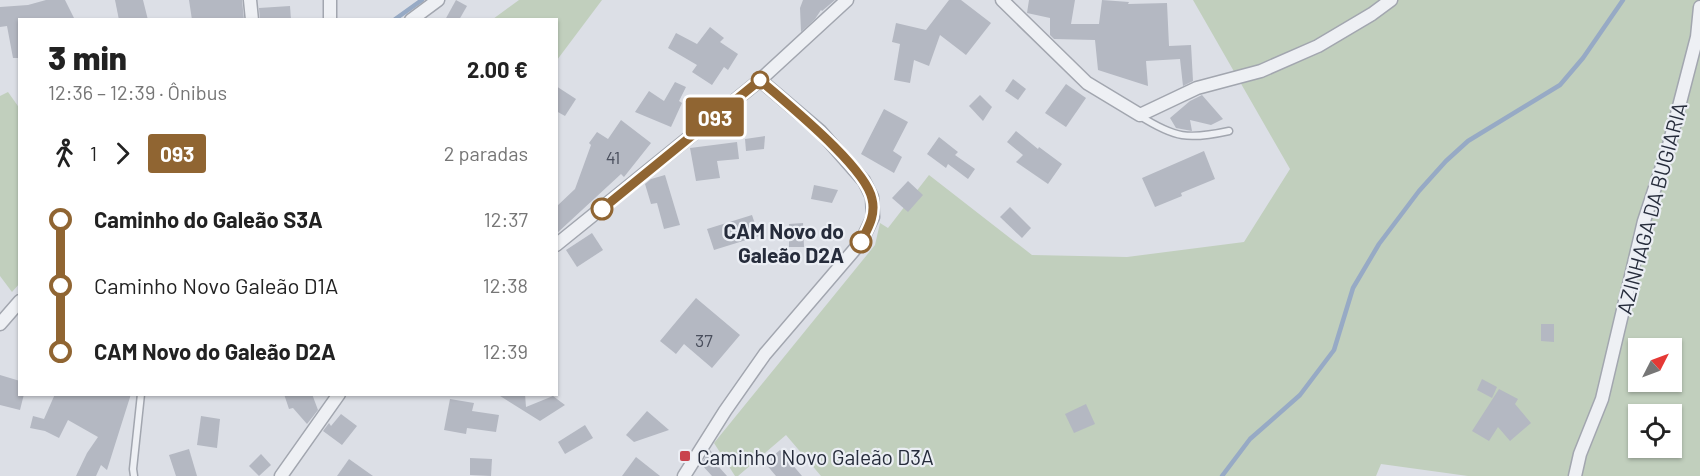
<!DOCTYPE html>
<html lang="pt">
<head>
<meta charset="utf-8">
<style>
  body { margin:0; font-family:Barlow,sans-serif; background:#f2f2f2; color:#222; height:100vh; display:flex; flex-direction:column; font-size:22px; white-space:nowrap }
  * { box-sizing:border-box; margin:0 }
  p { font-size:20px; color:#767676 }
  .icon { flex:none; width:33px; height:33px; fill:none; stroke:currentColor; stroke-width:2; stroke-linecap:round; stroke-linejoin:round }
  .map { position:relative; flex:1; overflow:hidden }
  .drawer { position:absolute; left:18px; top:18px; width:540px; height:378px; display:flex; flex-direction:column; background:#fff; border-radius:0px; box-shadow:0 2px 4px #0004 }
  .drawer>* { flex:none }
  .badge { padding:0 12px; border-radius:4px; font-size:21px; line-height:39px }
  .needle { width:39px; rotate:48deg }
  .controls { position:absolute; left:1628px; top:338px; display:grid; gap:12px }
  .controls a { display:grid; place-items:center; width:54px; height:54px; border-radius:0px; background:#fff; box-shadow:0 2px 4px #0004; font-size:30px }
  .map>.badge { position:absolute; translate:-50% -50%; box-shadow:0 0 0 3px #fff }
  .legs { display:flex; align-items:center; gap:9px; height:66px; padding:0 30px; font-size:20px }
  .legs p { margin-inline-start:auto }
  .head { display:flex; align-items:center; justify-content:space-between; height:102px; padding:0 30px }
  h1 { font-size:33px; font-weight:800; line-height:45px }
  ul { padding:0 30px; list-style:none }
  li { display:flex; align-items:center; gap:21px; height:66px; font-size:22px }
  li i { display:grid; place-items:center; width:9px; height:100%; margin:0 8px; background:currentColor }
  li i::after { content:''; width:15px; height:15px; margin:-8px; border:4px solid; border-radius:50%; background:#fff }
  li p { margin-inline-start:auto }
  li:first-child i { background:linear-gradient(#0000 50%,currentColor 0) }
  li:last-child i { background:linear-gradient(currentColor 50%,#0000 0) }
  .map>svg:first-child { display:block }
</style>
</head>
<body>
<div class="map">
<svg width="1700" height="476" viewBox="0 0 1700 476">
  <rect width="100%" height="100%" fill="#dcdfe6"/>
  <g fill="#c1cfbd" fill-rule="evenodd">
    <polygon points="519,0 602,0 557,60 556,20 493,19"/>
    <path d="M1193 0H1700V476H1468L1381 464 1376 476H821L786 435 738 476H735L714 443 875 245 880 223 888 228 929 175 1032 255 1127 257 1244 242 1290 169ZM1638 348H1671V381H1638ZM1638 414H1671V447H1638Z"/>
    <polygon points="8,92 20,109 20,283 12,292 0,276 0,96"/>
  </g>
  <g fill="none" stroke-linecap="round" stroke-linejoin="round">
    <g stroke="#97aac5" stroke-width="4.5">
      <polyline points="394,20 422,0"/>
      <polyline points="1222,476 1250,439 1300,395 1334,350 1353,288 1379,244 1419,191 1446,161 1468,141 1560,85 1583,58 1623,0"/>
    </g>
  </g>
  <g fill="#b4b8c2">
    <polygon points="46,0 65,0 75,20 20,20 20,58 13,58 7,26 0,27 0,7 28,5"/>
    <polygon points="115,0 143,0 148,20 119,20"/>
    <polygon points="189,0 242,0 244,20 192,20"/>
    <polygon points="456,0 467,6 459,20 445,20"/>
    <polygon points="803,0 835,0 822,11 821,10 815,19 801,32 800,8"/>
    <polygon points="949,0 961,0 991,23 966,55 940,35 929,66 914,60 910,83 894,80 900,44 892,42 896,23 926,30"/>
    <polygon points="1029,0 1075,0 1071,24 1099,24 1102,0 1129,2 1128,4 1167,3 1169,46 1191,45 1193,81 1183,86 1180,59 1146,61 1148,86 1098,70 1095,40 1054,39 1050,35 1050,18 1027,13"/>
    <polygon points="290,6 291,20 260,20 259,8"/>
    <polygon points="710,27 724,38 720,42 738,54 728,70 724,67 712,85 692,72 697,65 668,48 676,33 697,44"/>
    <polygon points="1013,79 1026,89 1018,100 1005,91"/>
    <polygon points="675,82 686,87 679,101 682,103 671,127 635,112 649,91 664,101"/>
    <polygon points="1066,84 1086,98 1066,127 1045,113"/>
    <polygon points="556,86 576,99 565,116 556,111"/>
    <polygon points="980,95 992,107 983,121 969,106"/>
    <polygon points="1202,95 1223,119 1211,125 1190,120 1192,131 1176,128 1170,118 1190,101"/>
    <polygon points="884,109 908,122 893,151 902,157 894,173 861,154"/>
    <polygon points="621,120 651,143 624,177 621,174 556,234 556,207 575,189 591,145 589,143 597,132 608,139"/>
    <polygon points="1016,131 1038,149 1039,147 1062,164 1048,184 1016,162 1023,155 1007,142"/>
    <polygon points="765,136 764,149 746,151 745,139"/>
    <polygon points="939,137 958,152 955,155 975,169 968,179 948,164 946,168 927,154"/>
    <polygon points="737,142 739,159 717,161 720,178 696,181 690,148"/>
    <polygon points="1204,151 1215,179 1181,193 1182,196 1155,207 1142,178"/>
    <polygon points="665,175 680,225 664,229 657,203 651,204 645,184 651,179"/>
    <polygon points="908,181 923,195 908,212 892,198"/>
    <polygon points="814,185 838,190 832,203 811,199"/>
    <polygon points="1010,207 1031,228 1022,238 1000,217"/>
    <polygon points="752,215 759,236 714,250 707,229"/>
    <polygon points="803,223 804,247 789,247 789,224"/>
    <polygon points="592,233 603,250 577,267 566,250"/>
    <polygon points="696,298 740,335 712,368 684,344 676,354 660,341"/>
    <polygon points="1541,324 1554,324 1554,342 1541,341"/>
    <polygon points="0,375 20,381 20,394 24,394 20,410 0,405"/>
    <polygon points="1482,379 1497,387 1492,398 1477,390"/>
    <polygon points="1499,389 1518,399 1515,404 1531,423 1510,441 1498,427 1489,441 1472,431"/>
    <polygon points="55,394 131,394 107,470 101,465 96,476 76,476 87,453 98,437 68,420 59,438 45,431 30,428 33,416 44,419"/>
    <polygon points="284,394 312,394 318,410 307,424 293,408 289,409"/>
    <polygon points="497,394 525,394 526,407 553,396 565,405 540,421"/>
    <polygon points="450,399 474,403 472,411 499,415 496,432 467,428 466,434 444,430"/>
    <polygon points="1086,404 1095,424 1074,433 1065,414"/>
    <polygon points="647,411 669,430 634,442 626,435"/>
    <polygon points="341,414 357,426 342,445 323,431 329,423 331,426"/>
    <polygon points="201,416 220,419 217,448 197,445"/>
    <polygon points="585,425 593,438 565,454 558,442"/>
    <polygon points="189,449 197,476 176,476 169,455"/>
    <polygon points="710,450 722,464 719,467 727,476 712,476 701,464"/>
    <polygon points="780,450 802,476 776,476 765,463"/>
    <polygon points="261,454 271,465 259,476 249,466"/>
    <polygon points="636,457 660,476 622,476"/>
    <polygon points="470,458 492,459 491,476 470,475"/>
    <polygon points="349,459 373,476 337,476"/>
  </g>
  <g fill="none" stroke-linecap="round" stroke-linejoin="round">
    <g stroke="#a2a6af" stroke-width="9">
      <g id="service">
        <path d="M1140 116C1175 138 1188 140 1229 131"/>
        <polyline points="134,476 133,469 141,394"/>
      </g>
    </g>
    <g stroke="#a2a6af" stroke-width="15">
      <g id="minor">
        <polyline points="250,0 252,20"/>
        <polyline points="1002,0 1087,83 1140,115 1197,88 1261,71 1318,46 1372,14 1391,0"/>
        <polyline points="330,20 330,0"/>
        <polyline points="411,20 438,0"/>
        <polyline points="556,245 760,80 847,0"/>
        <polyline points="0,324 20,301"/>
        <polyline points="281,476 339,394"/>
        <polyline points="684,476 725,411 765,354 861,242 873,217 872,197 864,181 820,131 760,80"/>
        <polyline points="1575,476 1580,454 1602,399 1644,221 1669,145 1697,37 1700,7"/>
      </g>
    </g>
    <use href="#service" stroke="#eef0f4" stroke-width="6"/>
    <use href="#minor" stroke="#eef0f4" stroke-width="12"/>
  </g>
  <g fill="none" stroke-linecap="round" stroke-linejoin="round">
    <g stroke="#fff" stroke-width="14">
      <path id="line-1" d="M602 209 760 80C786 103 866 167 872 199 876 215 868 228 861 242"/>
    </g>
    <use href="#line-1" stroke="#906532" stroke-width="9"/>
  </g>
  <g fill="#fff" stroke="#906532" stroke-width="3">
    <circle cx="760" cy="80" r="8"/>
    <circle cx="602" cy="209" r="10"/>
    <circle cx="861" cy="242" r="10"/>
  </g>
  <rect fill="#c9434d" stroke="#ebeef4" stroke-width="2" x="679" y="450" width="12" height="12" rx="3"/>
  <g text-anchor="middle" dominant-baseline="central" stroke-width="4.5" stroke-linejoin="round" paint-order="stroke">
    <g font-size="18" fill="#4a4f5d">
      <text x="613" y="157">41</text>
      <text x="704" y="340">37</text>
    </g>
    <g font-size="21" fill="#262c3b" stroke="#ebeef4">
      <text transform="translate(1651 208) rotate(-75)">AZINHAGA DA BUGIARIA</text>
    </g>
    <g font-size="21" font-weight="bold" fill="#262c3b" stroke="#ebeef4" text-anchor="end">
      <text x="844" y="230">CAM Novo do<tspan x="844" dy="24">Galeão D2A</tspan></text>
    </g>
    <g font-size="21" fill="#262c3b" stroke="#ebeef4" text-anchor="start">
      <text x="697" y="456">Caminho Novo Galeão D3A</text>
    </g>
  </g>
</svg>
<div class="controls">
<a><svg class="needle" viewBox="-14 -14 28 28"><path d="M0-13l5 13h-10z" fill="#e53935"/><path d="M0 13l5-13h-10z" fill="#767676"/></svg></a>
<a><svg class="icon" aria-label="locate" viewBox="0 0 24 24"><circle cx="12" cy="12" r="6"/><path d="M12 2v4M12 18v4M2 12h4M18 12h4"/></svg></a>
</div>
<b class="badge" style="left:715px;top:117px;background:#906532;color:#fff">093</b>
<section class="drawer">
<div class="head"><div><h1>3 min</h1><p>12:36 – 12:39 · Ônibus</p></div><b>2.00 €</b></div>
<div class="legs"><svg class="icon" aria-label="walk" viewBox="0 0 24 24"><circle cx="13" cy="4" r="2"/><path d="M13 8l-2 6 4 7M11 14l-3 7M7 12l3-4h3l4 4"/></svg>1<svg class="icon" aria-label="forward" viewBox="0 0 24 24"><path d="M9 5l7 7-7 7"/></svg><b class="badge" style="background:#906532;color:#fff">093</b><p>2 paradas</p></div>
<ul>
<li><i style="color:#906532"></i><b>Caminho do Galeão S3A</b><p>12:37</p></li>
<li><i style="color:#906532"></i><span>Caminho Novo Galeão D1A</span><p>12:38</p></li>
<li><i style="color:#906532"></i><b>CAM Novo do Galeão D2A</b><p>12:39</p></li>
</ul>
</section>
</div>
</body>
</html>
